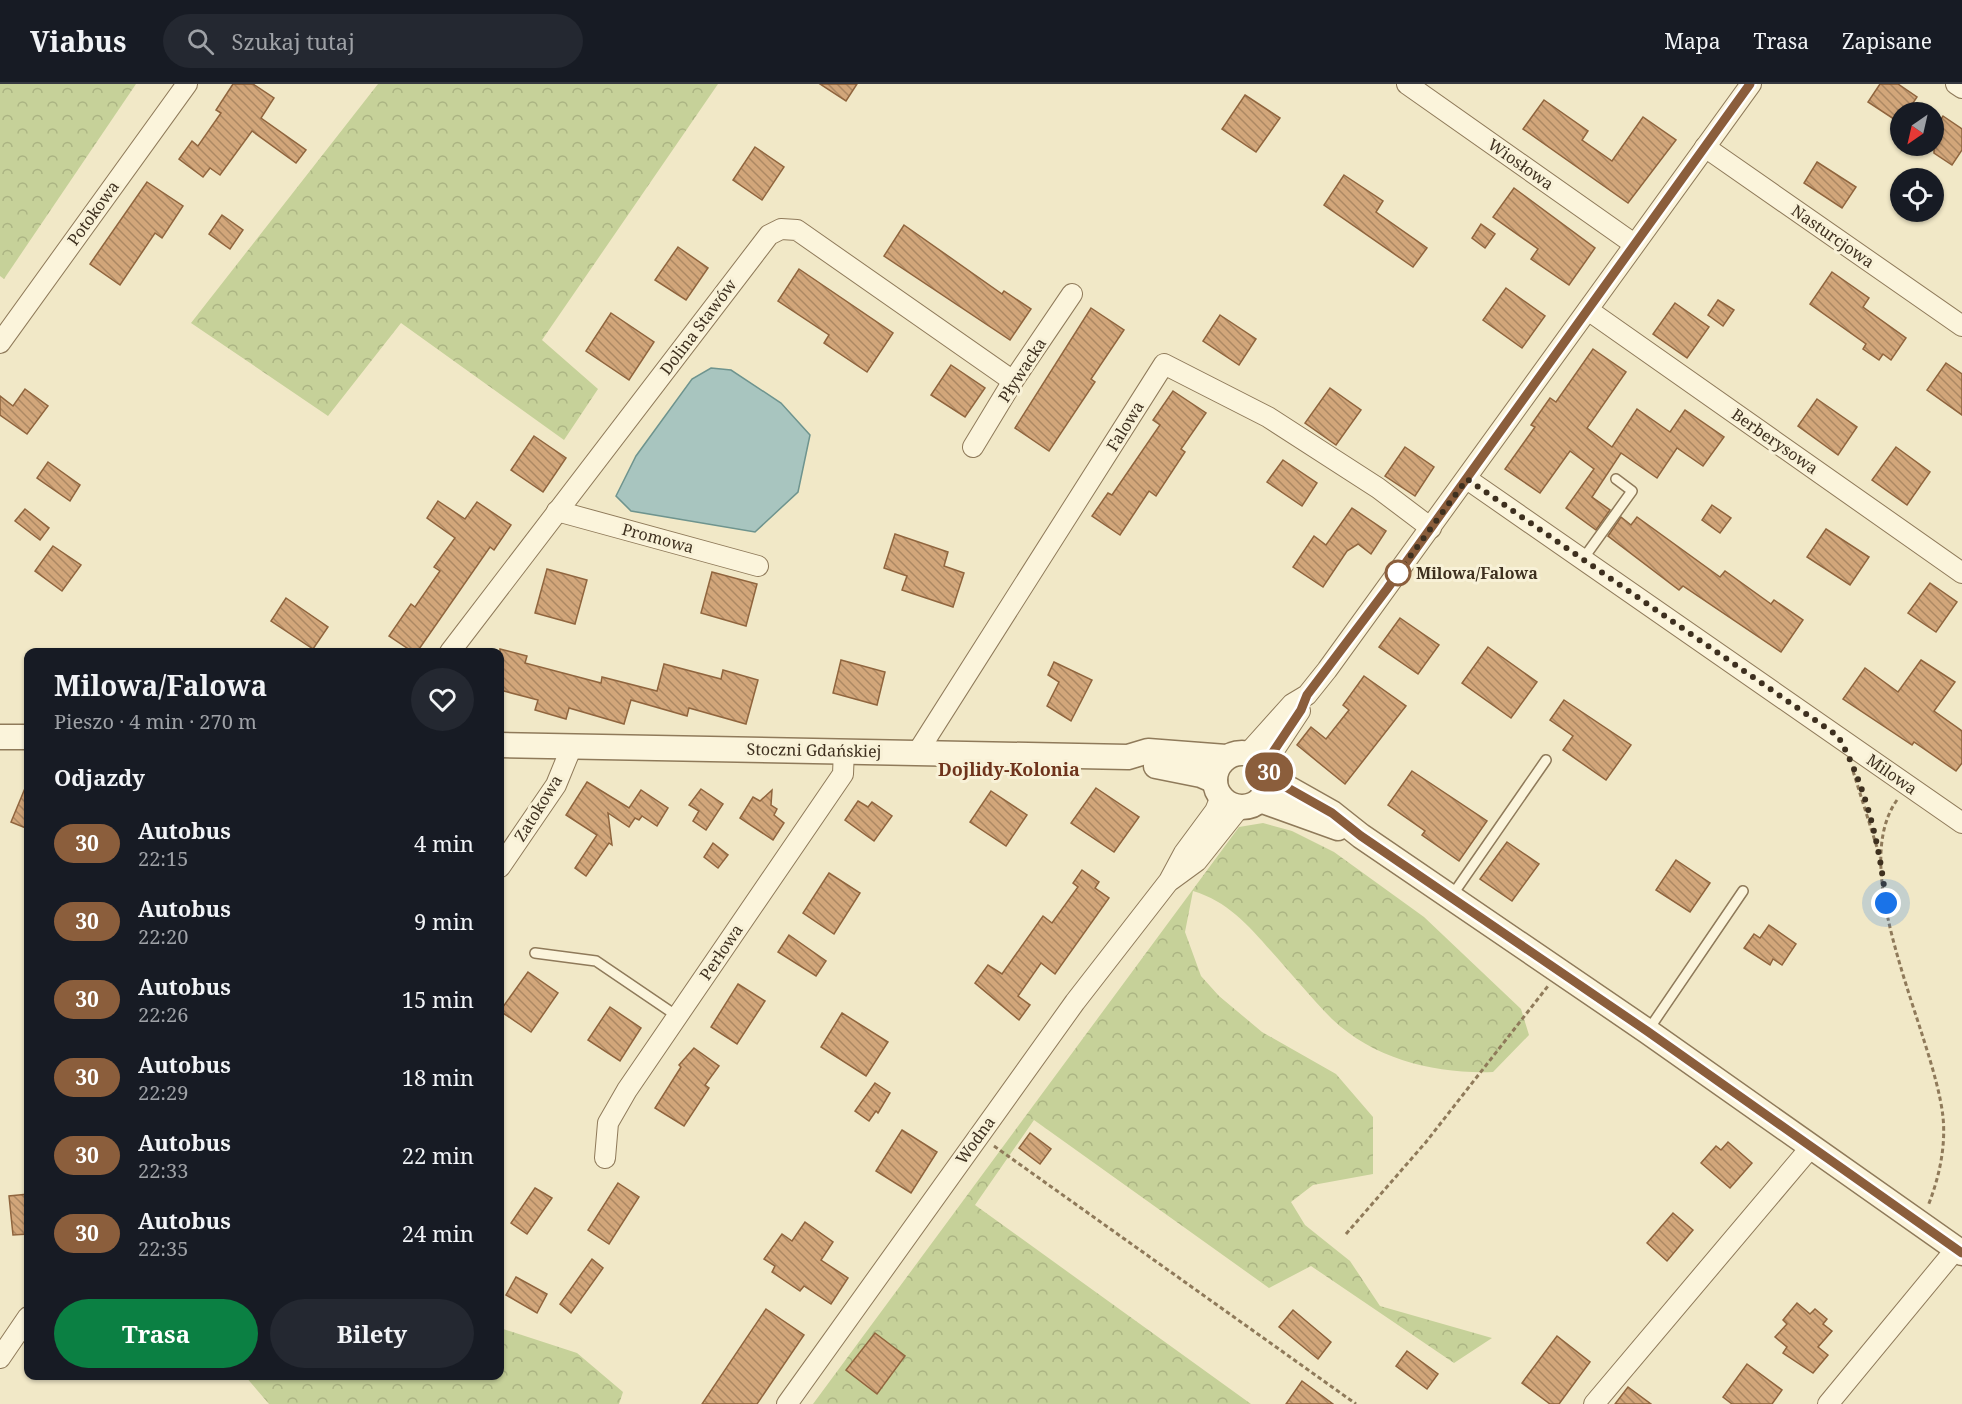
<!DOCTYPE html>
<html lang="pl">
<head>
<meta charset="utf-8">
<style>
  body { margin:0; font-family:"Noto Serif",serif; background:#242831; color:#f1f3f6; height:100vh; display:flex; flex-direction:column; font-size:22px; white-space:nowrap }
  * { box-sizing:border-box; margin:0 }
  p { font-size:20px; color:#9ea1a6 }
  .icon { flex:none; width:33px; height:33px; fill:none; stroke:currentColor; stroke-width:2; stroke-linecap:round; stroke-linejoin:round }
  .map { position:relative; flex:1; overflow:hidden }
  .details { position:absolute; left:24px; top:564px; width:480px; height:732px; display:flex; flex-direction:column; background:#171b24; border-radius:12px; box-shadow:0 2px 4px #0004 }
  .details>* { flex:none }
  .badge { padding:0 12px; border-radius:20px; font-size:21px; line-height:39px }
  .needle { width:39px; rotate:214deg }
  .controls { position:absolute; left:1890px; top:18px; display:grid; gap:12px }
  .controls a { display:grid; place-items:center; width:54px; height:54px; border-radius:50%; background:#171b24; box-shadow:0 2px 4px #0004; font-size:30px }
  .you { position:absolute; width:30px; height:30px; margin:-15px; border:4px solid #fff; border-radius:50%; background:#1a73e8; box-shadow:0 0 0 9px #1a73e833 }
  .map>.badge { position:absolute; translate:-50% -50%; box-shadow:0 0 0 3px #fff }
  h2 { padding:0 30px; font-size:22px; line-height:54px }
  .round { display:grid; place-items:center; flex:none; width:63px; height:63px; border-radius:32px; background:#242831 }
  .head { display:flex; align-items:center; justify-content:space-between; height:102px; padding:0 30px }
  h1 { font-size:28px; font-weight:700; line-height:45px }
  .button { display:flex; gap:12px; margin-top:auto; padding:12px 30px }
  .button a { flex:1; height:69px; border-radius:36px; background:#0b8043; color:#fff; font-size:24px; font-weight:700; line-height:69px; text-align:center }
  .button a+a { background:#242831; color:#f1f3f6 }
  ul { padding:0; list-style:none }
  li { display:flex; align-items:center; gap:18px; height:78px; padding:0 30px }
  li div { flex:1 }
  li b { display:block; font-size:22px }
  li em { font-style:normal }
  li .badge { min-width:66px; font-weight:700; text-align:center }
  header { display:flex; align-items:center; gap:36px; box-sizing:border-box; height:84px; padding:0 30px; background:#171b24; border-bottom:2px solid #363941 }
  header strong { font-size:28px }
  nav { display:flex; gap:33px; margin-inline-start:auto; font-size:21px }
  .search { width:420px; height:54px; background:#242831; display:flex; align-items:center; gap:15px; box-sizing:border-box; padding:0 21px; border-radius:33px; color:#9ea1a6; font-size:22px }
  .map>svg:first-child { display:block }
</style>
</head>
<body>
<header>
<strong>Viabus</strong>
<div class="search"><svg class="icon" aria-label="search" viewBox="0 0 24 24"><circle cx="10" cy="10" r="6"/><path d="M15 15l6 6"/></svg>Szukaj tutaj</div>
<nav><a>Mapa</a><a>Trasa</a><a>Zapisane</a></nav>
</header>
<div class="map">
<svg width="1962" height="1320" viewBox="0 0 1962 1320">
  <defs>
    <pattern id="forest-crowns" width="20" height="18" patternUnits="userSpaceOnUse" patternTransform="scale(1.5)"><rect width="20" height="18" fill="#c6d199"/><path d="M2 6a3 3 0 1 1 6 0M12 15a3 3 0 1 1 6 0" fill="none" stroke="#abb483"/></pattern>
    <pattern id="building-back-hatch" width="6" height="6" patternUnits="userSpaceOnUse" patternTransform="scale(1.5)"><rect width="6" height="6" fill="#d2a67a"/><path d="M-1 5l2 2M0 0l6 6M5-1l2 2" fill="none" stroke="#ac8863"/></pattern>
  </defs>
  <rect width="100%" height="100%" fill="#f1e8c7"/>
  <g fill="url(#forest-crowns)">
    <polygon points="0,0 136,0 4,195 0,192"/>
    <polygon points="378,0 718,0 542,256 598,305 564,356 401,239 328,332 191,239"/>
    <path d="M1263 739 1292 747 1334 768 1424 833 1521 925 1529 951 1493 988C1436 990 1375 976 1332 935 1311 914 1291 889 1271 867 1248 841 1227 817 1193 807L1185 848 1201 892 1219 912 1262 948 1336 990 1373 1033V1090L1313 1101 1291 1118 1305 1141 1350 1177 1380 1222 1492 1254 1454 1279 1311 1182 1269 1204 1034 1036 975 1121 1251 1320H813L1239 743Z"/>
    <polygon points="500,1244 577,1269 623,1308 619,1320 269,1320 245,1292 500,1292"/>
  </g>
  <polygon fill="#a8c5bf" stroke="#6e948e" stroke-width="1.5" points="711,284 731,286 781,319 810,351 798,408 755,448 631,427 616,412 636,372 692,295"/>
  <g fill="url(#building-back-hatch)" stroke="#90653e" stroke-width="1.5">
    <polygon points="233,0 253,0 274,14 261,34 306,66 296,79 252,47 220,91 210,84 203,93 179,75 192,57 198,62 221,29 216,26"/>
    <polygon points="820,0 857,0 846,17"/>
    <polygon points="1880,0 1898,0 1917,13 1907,28 1900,28 1900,39 1868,18"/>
    <polygon points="1245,11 1280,34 1256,68 1222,45"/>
    <polygon points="1544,16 1588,47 1582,56 1612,77 1643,33 1676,56 1628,119 1523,45"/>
    <polygon points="1943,32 1962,45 1962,66 1952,81 1934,69 1934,46"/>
    <polygon points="755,63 784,83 762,116 733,96"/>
    <polygon points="1817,78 1856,103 1842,124 1804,99"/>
    <polygon points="1344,91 1383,117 1376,128 1427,164 1413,183 1324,121"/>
    <polygon points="147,98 183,122 162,154 155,149 120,201 90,180"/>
    <polygon points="1514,104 1595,164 1569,201 1531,175 1538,165 1493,133"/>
    <polygon points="222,131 243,146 230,165 209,150"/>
    <polygon points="1481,140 1495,150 1485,164 1472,154"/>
    <polygon points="904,141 1002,210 1004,207 1031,225 1010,256 884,172"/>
    <polygon points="678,163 708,184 686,216 655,196"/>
    <polygon points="799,185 893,249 867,288 824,259 829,251 778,217"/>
    <polygon points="1832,188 1869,214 1863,223 1906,254 1891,276 1883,270 1879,276 1863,265 1866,260 1810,220"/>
    <polygon points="1506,204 1545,232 1522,264 1483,236"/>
    <polygon points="1718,216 1734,226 1723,242 1708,231"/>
    <polygon points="1675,219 1709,243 1687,274 1653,250"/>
    <polygon points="1091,224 1124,246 1091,295 1095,298 1049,367 1015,344"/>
    <polygon points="611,229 654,258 629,296 586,267"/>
    <polygon points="1220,231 1256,255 1239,281 1203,257"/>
    <polygon points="1593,265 1626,288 1587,344 1612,363 1637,325 1670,348 1685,326 1724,353 1703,382 1677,364 1657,394 1621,369 1592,413 1610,426 1596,446 1566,424 1594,385 1570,367 1540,409 1505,385 1535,343 1531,341 1550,314 1556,318"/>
    <polygon points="1946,279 1962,290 1962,331 1927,306"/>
    <polygon points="951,281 985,304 965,333 931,311"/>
    <polygon points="1330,304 1361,326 1336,361 1305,339"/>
    <polygon points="25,305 48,322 27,350 0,331 0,312 13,322"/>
    <polygon points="1173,307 1206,329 1181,365 1185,368 1156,412 1149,407 1120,451 1092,432 1108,409 1112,411 1160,341 1153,336"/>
    <polygon points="1817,315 1857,343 1838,371 1798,342"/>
    <polygon points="534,352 566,374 543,408 511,386"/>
    <polygon points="1405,363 1434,383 1415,412 1385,392"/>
    <polygon points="1896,363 1930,388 1907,421 1872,396"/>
    <polygon points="1283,376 1317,399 1302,422 1267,398"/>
    <polygon points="48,378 80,401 70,417 37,394"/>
    <polygon points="438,417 465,435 477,418 511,441 494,466 490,463 417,568 413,568 389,552 411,520 415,523 440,487 434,483 455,454 427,434"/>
    <polygon points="1712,421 1731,434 1720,449 1702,436"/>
    <polygon points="1352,424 1386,447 1371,470 1358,460 1347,467 1323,503 1293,483 1314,452 1326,461"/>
    <polygon points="25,425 49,444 40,456 15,437"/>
    <polygon points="1621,433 1631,441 1637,433 1720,493 1725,487 1771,520 1774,516 1803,536 1781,568 1683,502 1679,506 1608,452"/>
    <polygon points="1826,445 1869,473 1850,501 1807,473"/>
    <polygon points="895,450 948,468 944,482 964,489 953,523 902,506 907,492 884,484"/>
    <polygon points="53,462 81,481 62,507 35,487"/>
    <polygon points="547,485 587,496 575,540 535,529"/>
    <polygon points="712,488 757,500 746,542 701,529"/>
    <polygon points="1930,499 1957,518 1936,548 1908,529"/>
    <polygon points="286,514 328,543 313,565 271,537"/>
    <polygon points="1400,534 1439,561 1418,590 1379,563"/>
    <polygon points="1488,563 1537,598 1511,634 1462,599"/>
    <polygon points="500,565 527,572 525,579 601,599 602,593 657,607 664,580 721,595 723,586 758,596 746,640 689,624 687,632 631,616 624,640 569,624 566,635 535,626 538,616 500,606"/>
    <polygon points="841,576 885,588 877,621 833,609"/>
    <polygon points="1921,576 1955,598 1934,627 1962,647 1962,679 1956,687 1914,658 1912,661 1843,615 1865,584 1898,608"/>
    <polygon points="1054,578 1092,596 1071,637 1047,622 1059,598 1048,591"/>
    <polygon points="1364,592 1406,622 1345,700 1297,661 1311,643 1326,655 1349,626 1343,621"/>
    <polygon points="1564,616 1631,661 1606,696 1563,666 1573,652 1550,636"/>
    <polygon points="1412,687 1487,737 1459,777 1422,751 1425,747 1388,721"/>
    <polygon points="28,697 28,745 11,738"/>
    <polygon points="587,698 629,724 641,706 668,724 657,742 642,732 639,736 635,734 629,743 608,729 612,761 609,759 586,792 575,784 597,751 566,731"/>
    <polygon points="1096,704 1139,733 1114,768 1071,739"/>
    <polygon points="701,705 723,720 706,746 693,737 699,727 689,721"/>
    <polygon points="772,706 771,721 777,725 774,731 784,739 773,756 740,734 753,713 760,717"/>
    <polygon points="991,707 1027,731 1006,762 970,738"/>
    <polygon points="858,717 868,723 872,718 892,732 874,757 845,736"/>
    <polygon points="1507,758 1539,780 1512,817 1480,795"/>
    <polygon points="713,759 728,771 718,784 704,773"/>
    <polygon points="1676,776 1710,799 1690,828 1656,806"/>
    <polygon points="1082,786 1099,798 1095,804 1109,814 1055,890 1041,879 1018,912 1030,921 1019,936 975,899 988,881 1002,890 1043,832 1052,839 1078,803 1073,799"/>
    <polygon points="829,789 860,809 834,850 803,829"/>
    <polygon points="1769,841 1796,860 1782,881 1773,875 1770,881 1744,864 1754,850 1760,854"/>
    <polygon points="789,851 826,877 816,892 778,868"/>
    <polygon points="528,888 558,909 531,948 500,927"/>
    <polygon points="738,900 765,917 737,960 711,943"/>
    <polygon points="610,923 641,944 620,977 588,956"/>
    <polygon points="842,929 888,958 866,992 821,963"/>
    <polygon points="694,964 719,982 705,1001 709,1004 684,1042 655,1024 681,983 679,981"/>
    <polygon points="875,999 890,1009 878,1029 876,1027 869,1037 855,1027"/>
    <polygon points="902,1046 937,1068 911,1109 876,1087"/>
    <polygon points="1030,1049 1051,1065 1040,1080 1019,1064"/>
    <polygon points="1728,1058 1752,1079 1730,1104 1701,1079 1716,1062 1721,1066"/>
    <polygon points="618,1099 639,1113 609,1160 588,1146"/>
    <polygon points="535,1104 552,1114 527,1150 511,1139"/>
    <polygon points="28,1110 28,1150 13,1151 9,1112"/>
    <polygon points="1673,1129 1693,1146 1667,1177 1647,1159"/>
    <polygon points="805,1138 833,1158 821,1176 848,1194 831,1220 804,1202 800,1207 772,1188 775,1182 764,1175 782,1150 792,1157"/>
    <polygon points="592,1175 603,1184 571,1229 560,1220"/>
    <polygon points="516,1193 547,1210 537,1229 506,1211"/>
    <polygon points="1797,1219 1810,1230 1815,1225 1827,1235 1823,1240 1832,1247 1818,1263 1828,1271 1813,1289 1783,1269 1787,1263 1775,1253 1787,1240 1783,1236"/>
    <polygon points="766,1225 804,1251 757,1320 702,1320"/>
    <polygon points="1293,1226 1331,1258 1318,1275 1279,1243"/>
    <polygon points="875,1249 905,1272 877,1310 846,1286"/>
    <polygon points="1557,1252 1590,1278 1559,1320 1550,1320 1522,1299"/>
    <polygon points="1407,1267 1438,1290 1427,1305 1396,1282"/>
    <polygon points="1747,1280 1782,1306 1772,1320 1732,1320 1723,1313"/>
    <polygon points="1302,1297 1333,1320 1286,1320"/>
    <polygon points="1628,1303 1651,1320 1615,1320"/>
  </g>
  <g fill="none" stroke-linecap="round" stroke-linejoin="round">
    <g stroke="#8f7a5a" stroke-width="12">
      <g id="service">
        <polyline points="1583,475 1632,407 1616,395"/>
        <polyline points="1451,813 1546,676"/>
        <polyline points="535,869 596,877 677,932"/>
        <polyline points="1649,945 1743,807"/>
      </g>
    </g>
    <g stroke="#8f7a5a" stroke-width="22">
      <g id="minor">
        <polyline points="1407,0 1634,160"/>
        <polyline points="1956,0 1962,4"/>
        <polyline points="1705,63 1962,242"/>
        <polyline points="1588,226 1962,489"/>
        <polyline points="0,259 187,0"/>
        <polyline points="973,363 1013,297 1072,210"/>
        <polyline points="1467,395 1962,739"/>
        <polyline points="557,427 758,482"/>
        <polyline points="450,568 769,151 781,145 797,146 1013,297"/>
        <polyline points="917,669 1164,280 1268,333 1378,404 1431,444"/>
        <polyline points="1248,669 1292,620 1307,611 1327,586 1751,0"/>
        <polyline points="1265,680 1300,627"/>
        <polyline points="500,783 556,701 572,662"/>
        <polyline points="1171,796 1197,777 1240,723"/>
        <polyline points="605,1074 608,1039 627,1006 843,690 844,666"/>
        <polyline points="0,1274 28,1233"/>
        <polyline points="787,1320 1075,918 1169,797 1184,769 1215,727 1221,713"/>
        <polyline points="1594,1320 1811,1063"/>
        <polyline points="1828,1320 1956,1165"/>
      </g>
    </g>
    <g stroke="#8f7a5a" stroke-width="27">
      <g id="tertiary">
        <polyline points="0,653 28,653"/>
        <polyline points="500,661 1128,673 1148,667 1226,673"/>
        <circle cx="1242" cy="696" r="27"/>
        <polyline points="1156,682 1201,691 1215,697"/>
        <polyline points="1270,694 1332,729 1361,752 1647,947 1962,1169"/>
        <polyline points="1260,716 1338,744"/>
      </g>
    </g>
    <g stroke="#8f7a5a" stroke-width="3" stroke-dasharray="4.5 3" stroke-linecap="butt">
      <polyline points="1853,687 1880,773"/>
      <path d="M1897 716C1845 789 1934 950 1943 1033 1946 1063 1939 1094 1928 1122"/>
      <polyline points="994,1062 1356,1320"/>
      <polyline points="1346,1150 1426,1058 1548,902"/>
    </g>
    <use href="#service" stroke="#fbf4db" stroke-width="9"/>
    <use href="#minor" stroke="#fbf4db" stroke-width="20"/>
    <use href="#tertiary" stroke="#fbf4db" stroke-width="24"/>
  </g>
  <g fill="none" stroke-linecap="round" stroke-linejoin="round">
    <g stroke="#fff" stroke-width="14">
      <polyline id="line" points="1750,0 1387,505 1307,611 1301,626 1265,680 1270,694 1332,729 1361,752 1647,947 1962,1169"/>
    </g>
    <use href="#line" stroke="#8b5e3c" stroke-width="9"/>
    <path stroke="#3e301f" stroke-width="6" stroke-dasharray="0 10.8" d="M1398 489 1467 395 1838 652C1866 702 1880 762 1886 819"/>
  </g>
  <circle fill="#fff" stroke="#8b5e3c" stroke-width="3" cx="1398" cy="489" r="12"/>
  <g text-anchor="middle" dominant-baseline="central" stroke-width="6" stroke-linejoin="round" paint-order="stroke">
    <g font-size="16" fill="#3e301f" stroke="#f8f1d7">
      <text transform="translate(1521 80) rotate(35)">Wiosłowa</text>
      <text transform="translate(93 129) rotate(-54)">Potokowa</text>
      <text transform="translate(1833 152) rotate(35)">Nasturcjowa</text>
      <text transform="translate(698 243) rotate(-53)">Dolina Stawów</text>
      <text transform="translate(1022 286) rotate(-57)">Pływacka</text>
      <text transform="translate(1125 342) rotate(-58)">Falowa</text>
      <text transform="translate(1775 357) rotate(35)">Berberysowa</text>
      <text transform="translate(658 454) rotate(15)">Promowa</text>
      <text transform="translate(814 666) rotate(1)">Stoczni Gdańskiej</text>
      <text transform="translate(1892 690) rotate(35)">Milowa</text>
      <text transform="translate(538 724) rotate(-58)">Zatokowa</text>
      <text transform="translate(721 868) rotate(-56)">Perłowa</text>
      <text transform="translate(975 1056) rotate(-54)">Wodna</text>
    </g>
    <g font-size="16" font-weight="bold" fill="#3e301f" stroke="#f8f1d7" text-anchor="start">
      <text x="1416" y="489">Milowa/Falowa</text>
    </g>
    <g font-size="18" font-weight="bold" fill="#6e331b" stroke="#f8f1d7">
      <text x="1009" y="685">Dojlidy-Kolonia</text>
    </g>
  </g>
</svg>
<div class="controls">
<a><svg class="needle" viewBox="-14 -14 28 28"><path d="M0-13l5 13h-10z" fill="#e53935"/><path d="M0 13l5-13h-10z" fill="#9ea1a6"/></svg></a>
<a><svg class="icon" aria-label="locate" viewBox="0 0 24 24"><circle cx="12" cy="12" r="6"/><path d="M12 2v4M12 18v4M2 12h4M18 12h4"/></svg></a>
</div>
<div class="you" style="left:1886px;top:819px"></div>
<b class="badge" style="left:1269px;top:688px;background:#8b5e3c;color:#fff">30</b>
<section class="details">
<div class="head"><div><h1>Milowa/Falowa</h1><p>Pieszo · 4 min · 270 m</p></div><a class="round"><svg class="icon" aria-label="heart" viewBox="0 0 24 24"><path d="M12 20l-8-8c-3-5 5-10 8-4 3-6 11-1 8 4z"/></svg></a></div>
<h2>Odjazdy</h2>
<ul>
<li><span class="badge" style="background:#8b5e3c;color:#fff">30</span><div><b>Autobus</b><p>22:15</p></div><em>4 min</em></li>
<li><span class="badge" style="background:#8b5e3c;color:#fff">30</span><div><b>Autobus</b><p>22:20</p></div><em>9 min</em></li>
<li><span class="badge" style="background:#8b5e3c;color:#fff">30</span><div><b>Autobus</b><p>22:26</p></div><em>15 min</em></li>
<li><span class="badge" style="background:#8b5e3c;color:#fff">30</span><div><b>Autobus</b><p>22:29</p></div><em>18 min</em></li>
<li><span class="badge" style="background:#8b5e3c;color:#fff">30</span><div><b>Autobus</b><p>22:33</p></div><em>22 min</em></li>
<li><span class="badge" style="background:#8b5e3c;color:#fff">30</span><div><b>Autobus</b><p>22:35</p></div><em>24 min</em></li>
</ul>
<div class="button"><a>Trasa</a><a>Bilety</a></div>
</section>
</div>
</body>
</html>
